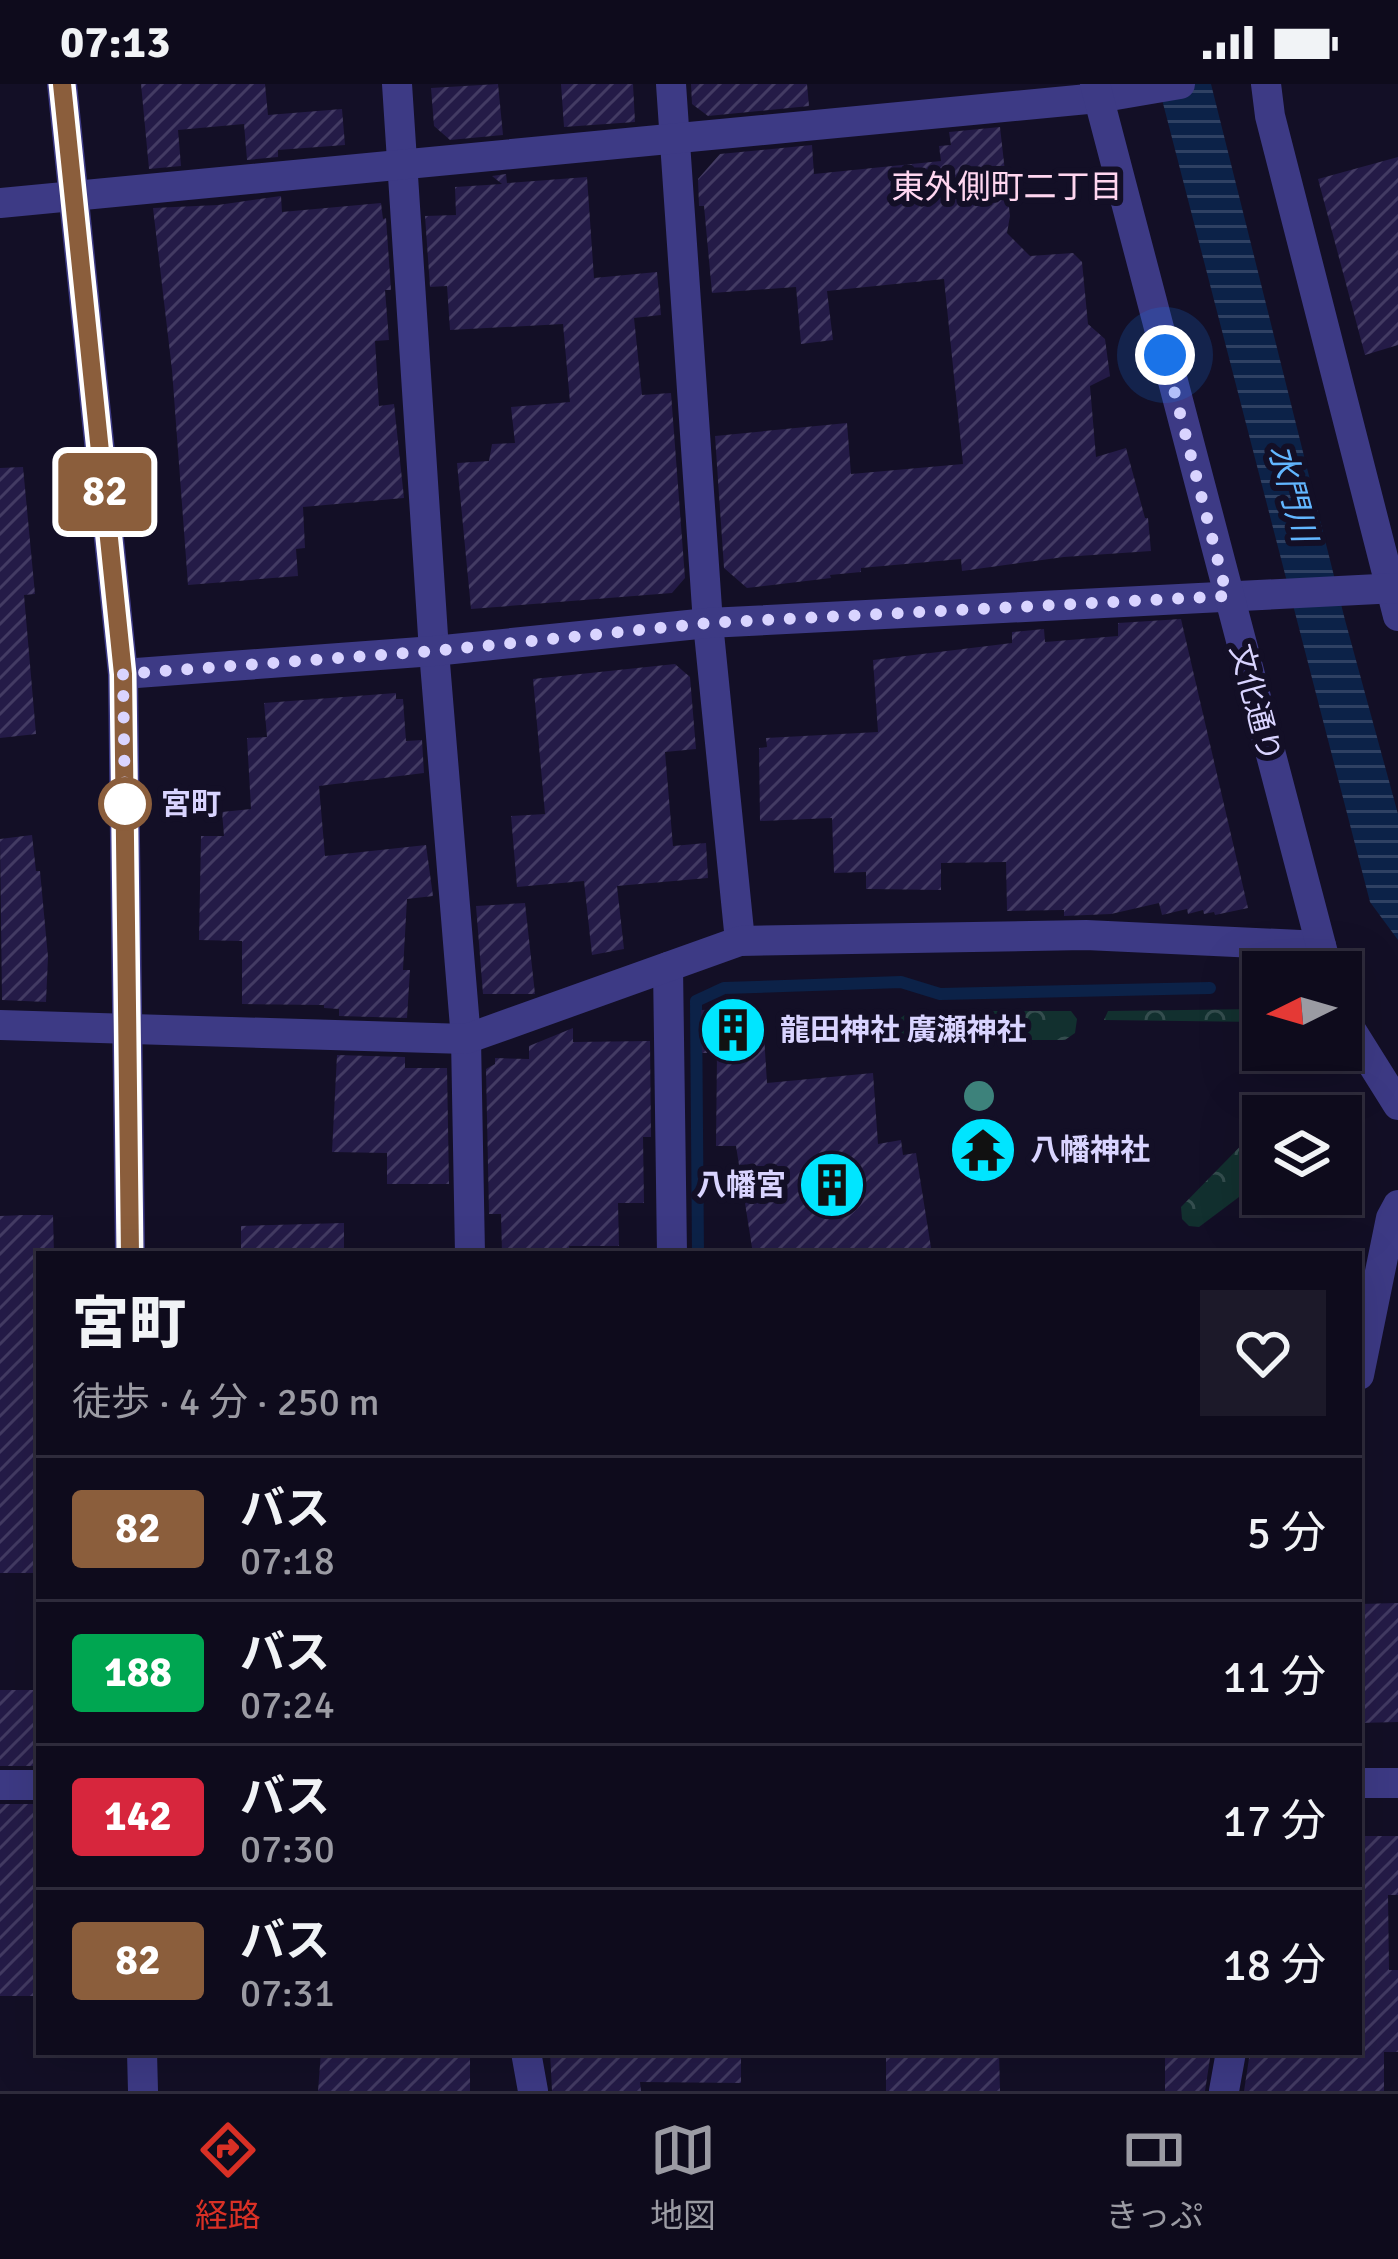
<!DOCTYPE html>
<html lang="ja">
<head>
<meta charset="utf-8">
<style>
  body { margin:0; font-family:Signika,"Noto Sans JP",sans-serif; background:#1c1929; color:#f1f3f6; height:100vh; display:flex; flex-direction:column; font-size:45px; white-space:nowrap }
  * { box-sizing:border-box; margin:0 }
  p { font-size:39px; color:#9b9ba3 }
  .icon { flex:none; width:66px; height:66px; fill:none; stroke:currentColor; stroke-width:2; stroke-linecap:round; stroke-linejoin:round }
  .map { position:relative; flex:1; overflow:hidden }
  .sheet { position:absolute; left:36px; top:1167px; width:1326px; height:804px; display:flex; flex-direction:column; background:#0e0b1c; border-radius:0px; box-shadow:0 12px 48px #0002,0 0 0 3px #2e2b3b }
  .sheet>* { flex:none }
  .badge { padding:0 24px; border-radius:9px; font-size:42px; line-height:78px }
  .needle { width:78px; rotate:265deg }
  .buttons { position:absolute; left:1242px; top:867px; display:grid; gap:24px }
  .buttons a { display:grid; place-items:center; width:120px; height:120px; border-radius:0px; background:#0e0b1c; box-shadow:0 12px 48px #0002,0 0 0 3px #2e2b3b; font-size:60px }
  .you { position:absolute; width:60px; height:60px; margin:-30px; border:9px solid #fff; border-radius:50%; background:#1a73e8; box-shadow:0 0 0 18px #1a73e833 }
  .map>.badge { position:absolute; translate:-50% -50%; box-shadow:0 0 0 6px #fff }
  .round { display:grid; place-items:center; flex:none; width:126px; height:126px; border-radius:0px; background:#1c1929 }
  .summary { display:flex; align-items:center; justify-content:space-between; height:204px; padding:0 36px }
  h1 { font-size:57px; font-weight:800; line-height:90px }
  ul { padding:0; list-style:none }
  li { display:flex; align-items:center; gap:36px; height:144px; padding:0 36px; border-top:3px solid #2e2b3b }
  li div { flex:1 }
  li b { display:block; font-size:45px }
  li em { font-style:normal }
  li .badge { min-width:132px; font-weight:700; text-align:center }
  .status { display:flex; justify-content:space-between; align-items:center; height:84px; padding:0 60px; background:#0e0b1c; direction:ltr }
  .status svg { height:33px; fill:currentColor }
  .tabs { display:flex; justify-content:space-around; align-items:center; height:168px; border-top:3px solid #2e2b3b; background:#0e0b1c; font-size:33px; color:#9b9ba3 }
  .tabs a { display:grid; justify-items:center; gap:6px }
  .tabs .on { color:#d93025 }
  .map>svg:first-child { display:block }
</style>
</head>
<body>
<div class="status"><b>07:13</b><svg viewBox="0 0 49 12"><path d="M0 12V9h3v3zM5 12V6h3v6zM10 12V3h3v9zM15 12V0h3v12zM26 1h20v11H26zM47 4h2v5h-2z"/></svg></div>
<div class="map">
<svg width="1398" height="2007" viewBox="0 0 1398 2007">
  <defs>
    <pattern id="forest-crowns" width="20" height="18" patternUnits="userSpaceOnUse" patternTransform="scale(3)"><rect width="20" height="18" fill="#12302f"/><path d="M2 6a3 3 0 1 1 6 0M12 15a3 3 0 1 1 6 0" fill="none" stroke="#344d4e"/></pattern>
    <pattern id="water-rules" width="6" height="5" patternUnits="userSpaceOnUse" patternTransform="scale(3)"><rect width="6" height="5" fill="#0c2248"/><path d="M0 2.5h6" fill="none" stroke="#2f4163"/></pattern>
    <pattern id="building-hatch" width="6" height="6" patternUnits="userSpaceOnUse" patternTransform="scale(3)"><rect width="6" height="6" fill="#241b47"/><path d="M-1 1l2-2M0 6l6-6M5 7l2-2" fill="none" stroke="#433b63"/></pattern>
  </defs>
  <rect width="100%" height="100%" fill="#130f26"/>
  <g fill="url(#forest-crowns)">
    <polygon points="1260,925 1260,938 1104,936 1108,927"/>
    <polygon points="931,927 1071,927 1077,935 1075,949 1065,956 908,956 899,950 898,936 906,930"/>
    <polygon points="1263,1039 1263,1095 1199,1143 1189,1142 1182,1135 1181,1123"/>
  </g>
  <polygon fill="url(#water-rules)" points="1158,0 1211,0 1345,536 1398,730 1398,856 1370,818"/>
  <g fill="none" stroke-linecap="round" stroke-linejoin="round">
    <polyline stroke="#0c2248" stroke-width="12" points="698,1170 696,917 724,904 901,898 940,910 1210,904"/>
  </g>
  <g fill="url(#building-hatch)">
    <polygon points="141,0 265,0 268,31 342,25 345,61 278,66 278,73 247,76 244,40 178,46 181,82 149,85"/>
    <polygon points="498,0 503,51 450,56 434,42 431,4"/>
    <polygon points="561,0 633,0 635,38 564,43"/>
    <polygon points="691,0 807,0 809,22 708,32 692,20"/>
    <polygon points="1000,43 1010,132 1007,149 1030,172 1073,169 1082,178 1088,240 1105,255 1110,292 1090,302 1096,373 1126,364 1145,434 1148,434 1151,467 1064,473 962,487 961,475 861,484 861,488 830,491 831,494 747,504 724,484 715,352 847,339 851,390 963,380 944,195 827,207 833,256 801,260 796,203 712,209 704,122 699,122 698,95 720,70 812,61 814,90 941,77 939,62 951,61 949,48"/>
    <polygon points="1398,73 1398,261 1365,271 1318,95"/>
    <polygon points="506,90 507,99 587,93 594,194 657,188 661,231 634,234 642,311 671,309 685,494 672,509 471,525 457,379 489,377 492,360 515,359 511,323 570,318 563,240 450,246 447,202 430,203 425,132 456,131 455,103 502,100 492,92"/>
    <polygon points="281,112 282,128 381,119 383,135 386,134 391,206 385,206 389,256 375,257 379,322 394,320 404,414 303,423 305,464 296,465 298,492 188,501 172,286 153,124 218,121"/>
    <polygon points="23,383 35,510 24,511 36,650 0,654 0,384"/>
    <polygon points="1181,535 1248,824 1215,831 1214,828 1204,830 1203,826 1188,830 1187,825 1162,831 1159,819 1111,830 1064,832 1064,826 1007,827 1006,778 941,779 941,806 866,805 866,788 834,789 832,734 760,737 759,664 767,663 766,654 878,648 873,576 1012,559 1012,548 1044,545 1045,558 1118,552 1118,539"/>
    <polygon points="675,580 690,593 696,665 665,668 673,762 706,759 708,794 617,802 624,865 592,871 584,797 517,803 511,732 545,730 533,595"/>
    <polygon points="396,609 396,615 403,615 406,657 422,656 424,689 319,702 325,772 426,761 433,812 407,815 403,886 410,886 407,934 339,932 339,925 324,924 324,921 242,920 242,857 199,856 201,752 224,752 222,728 251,725 247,654 267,653 264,619"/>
    <polygon points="32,751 36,787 40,787 48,873 46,918 2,916 0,755"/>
    <polygon points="525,819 535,910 483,910 476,822"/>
    <polygon points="756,924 756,935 763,935 767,999 873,989 878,1060 901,1056 903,1071 916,1069 932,1170 753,1170 736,1062 716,1062 717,969 702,969 701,926"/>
    <polygon points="573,944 573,958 650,957 651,1053 643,1053 644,1119 618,1119 619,1162 569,1162 570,1170 502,1170 501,1130 489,1130 486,985 495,980 495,974 529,975 529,962"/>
    <polygon points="337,971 405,973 405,984 447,984 449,1100 387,1100 387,1069 332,1068"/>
    <polygon points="24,1131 53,1131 54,1170 39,1170 39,1489 0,1489 0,1132"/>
    <polygon points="344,1139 344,1170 241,1170 241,1142"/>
    <polygon points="1398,1519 1398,1638 1359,1639 1359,1520"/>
    <polygon points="0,1606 37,1606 39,1682 0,1682"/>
    <rect x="0" y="1720" width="39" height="192"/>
    <polygon points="1359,1752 1398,1752 1398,1811 1388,1811 1389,1886 1398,1886 1398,1968 1384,1968 1384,2007 1244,2007 1250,1968 1359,1968"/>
    <polygon points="321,1968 470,1968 470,2007 318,2007"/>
    <polygon points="550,1968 741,1968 741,1999 640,1998 641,2007 552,2007"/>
    <polygon points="886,1968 999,1968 1000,2007 886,2007"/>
    <polygon points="1165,1968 1211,1968 1205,2007 1165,2007"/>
  </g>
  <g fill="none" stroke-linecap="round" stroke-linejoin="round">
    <g stroke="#3d3a85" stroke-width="30">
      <polyline points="397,0 434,567 466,955 470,1170"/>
      <polyline points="671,0 708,539 740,857"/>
      <polyline points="1266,0 1270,32 1398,532"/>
      <polyline points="0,119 1098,14 1180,0"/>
      <polyline points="123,590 434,567 708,539 1398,504"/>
      <polyline points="668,883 672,1170"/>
      <polyline points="0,941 466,955 740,857 1086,851 1321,862"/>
      <polyline points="1359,1291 1391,1134 1398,1121"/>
      <polyline points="1359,1699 1398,1699"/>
      <polyline points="0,1701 39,1701"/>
      <polyline points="526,1968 533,2007"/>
      <polyline points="1224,2007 1231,1968"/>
    </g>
    <g stroke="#3d3a85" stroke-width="30">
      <polyline points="62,0 123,590 130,1170"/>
      <polyline points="1095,0 1328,888"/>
      <polyline points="1341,930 1398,1021"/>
      <polyline points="142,1968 143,2007"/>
    </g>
  </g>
  <circle fill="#3d827b" cx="979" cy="1012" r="15"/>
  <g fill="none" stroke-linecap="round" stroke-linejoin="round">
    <g stroke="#fff" stroke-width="27">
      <polyline id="line" points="62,0 123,590 130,1170"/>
    </g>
    <use href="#line" stroke="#8b5e3c" stroke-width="18"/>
    <polyline stroke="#d9d4ff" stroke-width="12" stroke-dasharray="0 21.6" points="125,720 123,590 434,567 708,539 1227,512 1165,271"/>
  </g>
  <defs>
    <g id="building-disc" transform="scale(3.45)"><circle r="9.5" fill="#00e5ff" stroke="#130f26"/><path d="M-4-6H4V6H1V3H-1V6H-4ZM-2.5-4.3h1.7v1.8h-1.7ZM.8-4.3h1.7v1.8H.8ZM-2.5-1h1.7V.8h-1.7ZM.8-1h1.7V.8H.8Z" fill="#111"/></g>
    <g id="temple-disc" transform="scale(3.45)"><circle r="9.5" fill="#00e5ff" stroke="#130f26"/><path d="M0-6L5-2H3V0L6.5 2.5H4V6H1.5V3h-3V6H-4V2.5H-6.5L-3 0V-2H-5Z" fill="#111"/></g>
  </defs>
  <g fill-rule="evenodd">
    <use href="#building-disc" x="733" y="946"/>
    <use href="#temple-disc" x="983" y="1066"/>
    <use href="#building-disc" x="832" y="1101"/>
  </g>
  <circle fill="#fff" stroke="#8b5e3c" stroke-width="6" cx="125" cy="720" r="24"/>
  <g text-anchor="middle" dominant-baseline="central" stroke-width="12" stroke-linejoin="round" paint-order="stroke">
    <g font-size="30" fill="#d9d4ff" stroke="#130f26">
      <text transform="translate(1255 619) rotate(75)">文化通り</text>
    </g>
    <g font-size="30" font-weight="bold" fill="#d9d4ff" stroke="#130f26" text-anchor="start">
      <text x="161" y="720">宮町</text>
    </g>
    <g font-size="30" font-weight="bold" fill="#d9d4ff" stroke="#130f26" text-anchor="start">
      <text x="780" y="946">龍田神社 廣瀬神社</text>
      <text x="1030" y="1066">八幡神社</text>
      <text x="786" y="1101" text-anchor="end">八幡宮</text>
    </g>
    <g font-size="33" fill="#ffd6f0" stroke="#130f26">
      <text x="1007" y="103">東外側町二丁目</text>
    </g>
    <g font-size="33" font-style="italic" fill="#62b6ff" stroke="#130f26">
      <text transform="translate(1292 409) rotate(75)">水門川</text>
    </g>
  </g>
</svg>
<div class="buttons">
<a><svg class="needle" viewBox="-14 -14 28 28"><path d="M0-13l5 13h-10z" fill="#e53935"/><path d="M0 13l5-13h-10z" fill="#9b9ba3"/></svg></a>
<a><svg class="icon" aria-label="layers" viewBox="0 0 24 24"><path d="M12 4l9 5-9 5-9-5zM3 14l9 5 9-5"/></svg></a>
</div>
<div class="you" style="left:1165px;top:271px"></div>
<b class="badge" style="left:105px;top:408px;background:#8b5e3c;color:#fff">82</b>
<section class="sheet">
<div class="summary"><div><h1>宮町</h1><p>徒歩 · 4 分 · 250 m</p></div><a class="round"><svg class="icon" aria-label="heart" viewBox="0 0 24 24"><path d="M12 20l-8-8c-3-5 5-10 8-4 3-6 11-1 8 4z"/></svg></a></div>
<ul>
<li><span class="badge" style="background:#8b5e3c;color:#fff">82</span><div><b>バス</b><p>07:18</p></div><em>5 分</em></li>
<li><span class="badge" style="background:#00a651;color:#fff">188</span><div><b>バス</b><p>07:24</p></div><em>11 分</em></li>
<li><span class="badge" style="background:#d7263d;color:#fff">142</span><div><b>バス</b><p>07:30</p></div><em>17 分</em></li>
<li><span class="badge" style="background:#8b5e3c;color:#fff">82</span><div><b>バス</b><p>07:31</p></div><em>18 分</em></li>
</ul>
</section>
</div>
<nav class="tabs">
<a class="on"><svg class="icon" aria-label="directions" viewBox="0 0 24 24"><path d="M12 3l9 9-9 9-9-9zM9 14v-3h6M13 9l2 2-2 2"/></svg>経路</a>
<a><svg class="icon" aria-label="map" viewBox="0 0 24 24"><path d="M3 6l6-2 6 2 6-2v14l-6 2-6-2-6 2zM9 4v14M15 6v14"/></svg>地図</a>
<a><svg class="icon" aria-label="tickets" viewBox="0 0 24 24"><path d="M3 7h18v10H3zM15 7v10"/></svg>きっぷ</a>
</nav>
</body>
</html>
